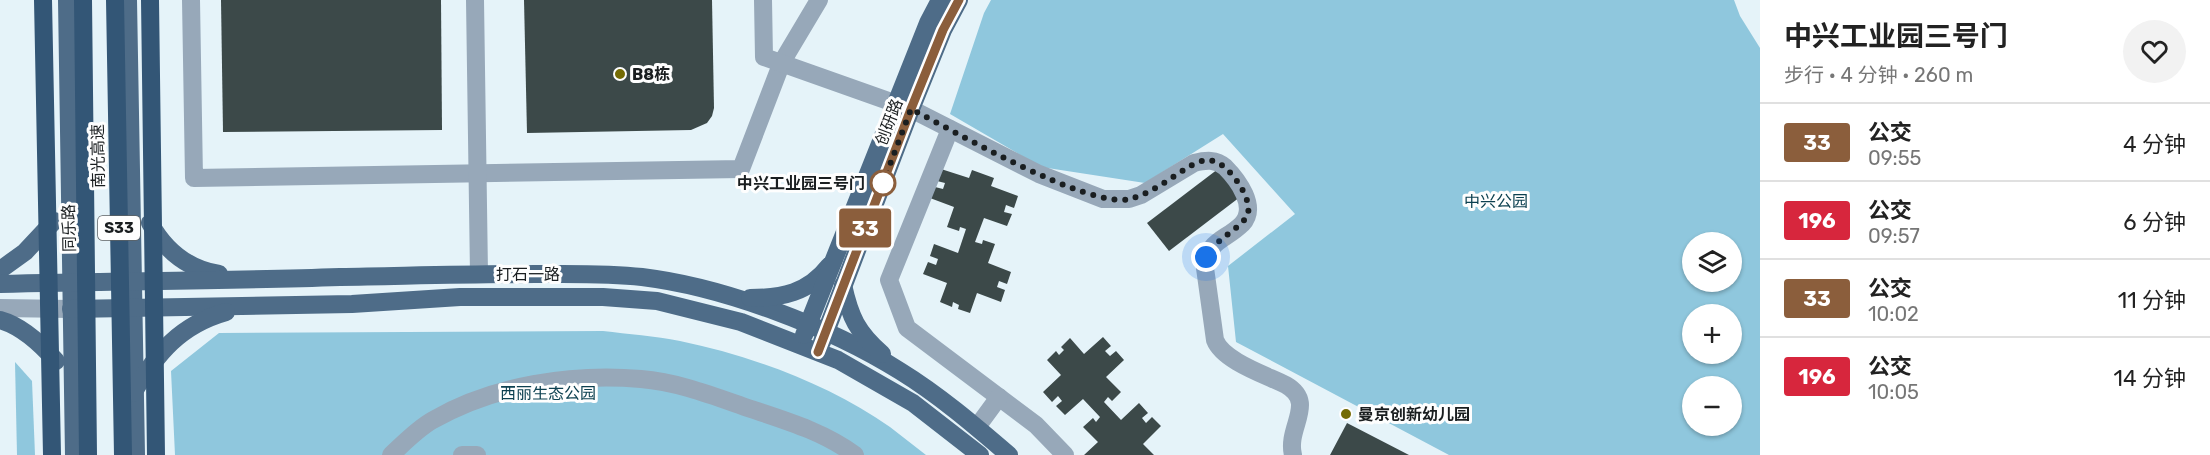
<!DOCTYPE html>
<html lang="zh">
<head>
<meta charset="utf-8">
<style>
  body { margin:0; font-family:Rubik,"Noto Sans SC",sans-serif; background:#f2f2f2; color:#222; height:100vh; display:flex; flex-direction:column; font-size:22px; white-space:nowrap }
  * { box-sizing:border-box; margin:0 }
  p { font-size:20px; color:#767676 }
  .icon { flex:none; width:33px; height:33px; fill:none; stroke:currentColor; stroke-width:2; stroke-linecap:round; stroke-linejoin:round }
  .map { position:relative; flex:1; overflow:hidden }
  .panel { display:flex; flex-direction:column; background:#fff; width:450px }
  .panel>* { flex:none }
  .badge { padding:0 12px; border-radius:4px; font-size:21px; line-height:39px }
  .tools { position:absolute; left:1682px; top:232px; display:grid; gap:12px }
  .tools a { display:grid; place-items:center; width:60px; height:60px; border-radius:50%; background:#fff; box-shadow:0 2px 4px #0004; font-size:30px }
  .you { position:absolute; width:30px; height:30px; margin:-15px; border:4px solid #fff; border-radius:50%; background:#1a73e8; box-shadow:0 0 0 9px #1a73e833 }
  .map>.badge { position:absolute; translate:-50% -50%; box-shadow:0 0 0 3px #fff }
  .round { display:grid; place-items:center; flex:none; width:63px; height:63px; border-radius:32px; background:#f2f2f2 }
  .head { display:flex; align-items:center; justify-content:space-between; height:102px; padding:0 24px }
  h1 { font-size:28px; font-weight:700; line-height:45px }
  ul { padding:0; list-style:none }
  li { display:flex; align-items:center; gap:18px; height:78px; padding:0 24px; border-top:2px solid #e0e0e0 }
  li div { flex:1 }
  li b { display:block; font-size:22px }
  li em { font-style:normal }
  li .badge { min-width:66px; font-weight:700; text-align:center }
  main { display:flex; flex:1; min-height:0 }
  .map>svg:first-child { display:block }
</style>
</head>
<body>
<main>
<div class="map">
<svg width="1760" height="455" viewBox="0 0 1760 455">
  <rect width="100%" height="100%" fill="#e5f3f9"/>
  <g fill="#8fc7dd" fill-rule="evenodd">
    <path d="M991 0H1734L1740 16 1760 48V455H1449L1236 342 1228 266 1295 214 1223 134 1145 183 1041 167 950 114 984 13ZM1692 243H1731V282H1692ZM1692 315H1731V354H1692ZM1692 387H1731V426H1692Z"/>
    <path d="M603 331C628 334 655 336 680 341 752 356 829 384 890 427 902 436 914 446 926 455H175L171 371 219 333Z"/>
    <polygon points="15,362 32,381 35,455 17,455"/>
  </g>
  <g fill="#3c4949">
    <polygon points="221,0 441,0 442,130 223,132"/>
    <polygon points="524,0 712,0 714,108 712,116 707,123 691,130 527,133"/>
    <polygon points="941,169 969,178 972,170 994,178 991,186 1018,196 1014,208 1006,205 1004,212 1012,214 1007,226 984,218 975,242 982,244 983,240 995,244 988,263 1011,272 1007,284 999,281 997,287 1005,290 1001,302 977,293 970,313 958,309 959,305 953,302 952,307 940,302 947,283 923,274 928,262 936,265 938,259 930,256 934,244 958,253 966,229 960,227 959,231 947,227 954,207 930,198 935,187 943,189 945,183 937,181"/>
    <polygon points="1218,169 1240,197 1169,251 1147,223"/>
    <polygon points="1103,337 1111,346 1105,351 1110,356 1116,351 1124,360 1106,377 1121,392 1112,401 1108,397 1104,402 1121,420 1139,403 1148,413 1142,418 1146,423 1152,417 1161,426 1143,444 1154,455 1084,455 1098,442 1083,427 1093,418 1096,422 1100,417 1083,399 1065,415 1056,406 1062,401 1058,396 1052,402 1043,392 1061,375 1047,360 1056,351 1059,355 1064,350 1061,347 1070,338 1084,354"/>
    <polygon points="1347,423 1409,455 1330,455"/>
  </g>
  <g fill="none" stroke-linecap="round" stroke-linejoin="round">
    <g stroke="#97a8b9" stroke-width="18">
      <polyline points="191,0 194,178 741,169 782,62 819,0"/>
      <polyline points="475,0 479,274"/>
      <path d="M763 0 764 57 911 109 1039 174 1103 199H1129L1141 195 1194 163C1206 160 1216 159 1225 167 1238 180 1258 207 1242 224 1225 241 1208 239 1205 268L1215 340C1223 361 1266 375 1286 385 1317 403 1286 427 1293 455"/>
      <polyline points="950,129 889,280 907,328 1036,425 1065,455"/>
      <polyline points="0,308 71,309"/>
      <polyline points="977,427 999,397"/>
      <path d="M391 455C404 443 417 429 433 420 494 385 572 373 641 379 679 382 716 397 751 409 787 421 824 432 855 455"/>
      <polyline points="462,455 477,455"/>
    </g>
    <g stroke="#4e6c88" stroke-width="18">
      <polyline points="67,0 74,455"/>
      <polyline points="128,0 136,455"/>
      <path d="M150 223C165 250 188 269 219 274"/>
      <polyline points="0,270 25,252 54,221"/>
      <path d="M0 284C113 281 226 281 340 277 405 276 470 274 536 274 571 274 607 273 642 277 724 287 830 327 900 371 939 395 974 425 1009 455"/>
      <path d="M843 285C850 317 857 332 882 354"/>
      <path d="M750 298C782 298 808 293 829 266"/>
      <polyline points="71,309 352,304 460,297 603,297 657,301 741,322 838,360 913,403 980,455"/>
      <path d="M0 320C22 326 41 344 56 361"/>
      <polyline points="804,335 928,23 940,0"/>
      <polyline points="822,342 911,109 943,30 959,0"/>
      <path d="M133 393C157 353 180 325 226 312"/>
    </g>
    <g stroke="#335676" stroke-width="18">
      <polyline points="43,0 52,455"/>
      <polyline points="83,0 88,455"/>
      <polyline points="115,0 123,455"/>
      <polyline points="150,0 156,455"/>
    </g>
  </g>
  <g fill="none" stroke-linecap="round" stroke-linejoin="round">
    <g stroke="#fff" stroke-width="14">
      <polyline id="line" points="818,352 911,109 943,30 959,0"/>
    </g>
    <use href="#line" stroke="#8b5e3c" stroke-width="9"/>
    <path stroke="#1a1e20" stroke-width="6" stroke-dasharray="0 10.8" d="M883 183 911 109C954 131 1088 209 1130 199 1153 193 1174 175 1194 164 1201 161 1206 159 1213 161 1229 164 1252 198 1248 213 1244 228 1216 237 1206 257"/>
  </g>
  <g fill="#746b04" stroke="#fefefe" stroke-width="2">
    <circle cx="620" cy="74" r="6"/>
    <circle cx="1346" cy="414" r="6"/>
  </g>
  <circle fill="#fff" stroke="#8b5e3c" stroke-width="3" cx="883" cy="183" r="12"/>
  <g text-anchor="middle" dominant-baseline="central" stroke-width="6" stroke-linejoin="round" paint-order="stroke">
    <rect fill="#fefefe" stroke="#5e6163" stroke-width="1.5" x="98" y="216" width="42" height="24" rx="4.5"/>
    <g font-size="15" font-weight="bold" fill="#1a1e20">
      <text x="119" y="228">S33</text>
    </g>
    <g font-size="16" font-weight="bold" fill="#1a1e20" stroke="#fefefe" text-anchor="start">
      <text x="632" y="74">B8栋</text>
      <text x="1358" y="414">曼京创新幼儿园</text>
    </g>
    <g font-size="16" fill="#1a1e20" stroke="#fefefe">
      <text transform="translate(889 122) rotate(-69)">创研路</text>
      <text transform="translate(98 156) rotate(-91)">南光高速</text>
      <text transform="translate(69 228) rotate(-91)">同乐路</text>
      <text x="528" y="274">打石一路</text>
    </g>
    <g font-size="16" font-weight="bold" fill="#1a1e20" stroke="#fefefe" text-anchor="end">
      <text x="865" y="183">中兴工业园三号门</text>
    </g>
    <g font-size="16" fill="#0c4050" stroke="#fefefe">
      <text x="1496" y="201">中兴公园</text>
      <text x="548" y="393">西丽生态公园</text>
    </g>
  </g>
</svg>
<div class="tools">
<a><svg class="icon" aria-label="layers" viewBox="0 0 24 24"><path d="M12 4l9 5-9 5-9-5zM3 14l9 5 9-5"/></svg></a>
<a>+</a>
<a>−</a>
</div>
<div class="you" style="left:1206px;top:257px"></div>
<b class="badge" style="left:865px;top:228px;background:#8b5e3c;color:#fff">33</b>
</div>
<section class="panel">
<div class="head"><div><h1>中兴工业园三号门</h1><p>步行 · 4 分钟 · 260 m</p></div><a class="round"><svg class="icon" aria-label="heart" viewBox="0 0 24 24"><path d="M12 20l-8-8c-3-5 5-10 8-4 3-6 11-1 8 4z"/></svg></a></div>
<ul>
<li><span class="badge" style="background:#8b5e3c;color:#fff">33</span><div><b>公交</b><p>09:55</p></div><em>4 分钟</em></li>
<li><span class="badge" style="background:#d7263d;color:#fff">196</span><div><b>公交</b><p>09:57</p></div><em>6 分钟</em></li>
<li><span class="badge" style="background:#8b5e3c;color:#fff">33</span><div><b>公交</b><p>10:02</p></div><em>11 分钟</em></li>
<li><span class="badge" style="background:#d7263d;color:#fff">196</span><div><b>公交</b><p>10:05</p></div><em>14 分钟</em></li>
</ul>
</section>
</main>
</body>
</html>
